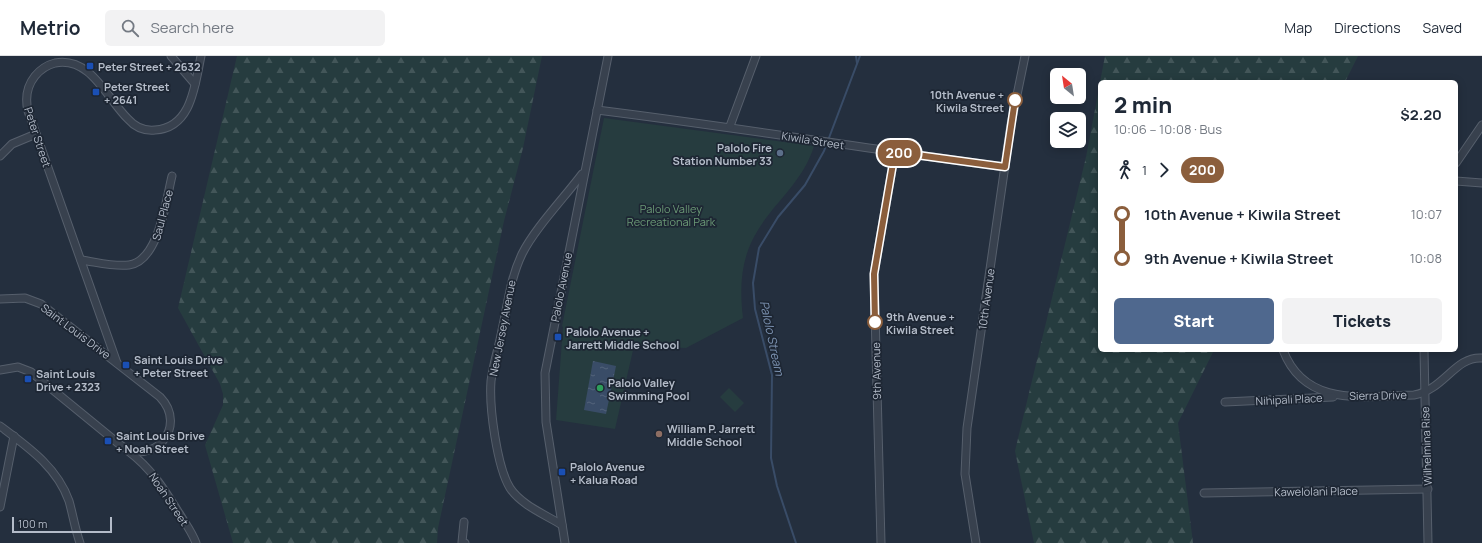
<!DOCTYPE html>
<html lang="en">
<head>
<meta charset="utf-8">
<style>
  body { margin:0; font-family:Manrope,sans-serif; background:#f2f2f3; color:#1f2937; height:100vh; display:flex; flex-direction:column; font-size:15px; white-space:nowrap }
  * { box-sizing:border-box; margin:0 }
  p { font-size:13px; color:#747a83 }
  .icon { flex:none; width:22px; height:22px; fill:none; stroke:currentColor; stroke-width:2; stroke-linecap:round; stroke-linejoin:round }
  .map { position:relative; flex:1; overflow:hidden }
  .side { position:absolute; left:1098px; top:24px; width:360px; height:272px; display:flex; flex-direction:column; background:#fff; border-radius:6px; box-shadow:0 2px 10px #0003 }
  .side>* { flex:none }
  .badge { padding:0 8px; border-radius:13px; font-size:14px; line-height:26px }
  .needle { width:26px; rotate:330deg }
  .fabs { position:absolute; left:1050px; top:12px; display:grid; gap:8px }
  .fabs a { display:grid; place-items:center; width:36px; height:36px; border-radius:6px; background:#fff; box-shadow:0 2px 10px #0003; font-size:20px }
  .scale { position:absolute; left:12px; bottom:10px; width:100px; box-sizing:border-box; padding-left:4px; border:2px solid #b4bcc9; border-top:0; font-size:11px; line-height:14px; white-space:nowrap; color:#b4bcc9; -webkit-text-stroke:3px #1d2633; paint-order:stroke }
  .map>.badge { position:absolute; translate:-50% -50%; box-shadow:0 0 0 2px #fff }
  .legs { display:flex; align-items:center; gap:6px; height:44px; padding:0 16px; font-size:13px }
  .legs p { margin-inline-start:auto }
  .head { display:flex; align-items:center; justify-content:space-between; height:68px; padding:0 16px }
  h1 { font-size:22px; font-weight:800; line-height:30px }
  .primary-button { display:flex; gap:8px; margin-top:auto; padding:8px 16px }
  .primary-button a { flex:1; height:46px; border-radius:6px; background:#4f688e; color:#fff; font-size:16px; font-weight:800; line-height:46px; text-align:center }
  .primary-button a+a { background:#f2f2f3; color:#1f2937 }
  ul { padding:0 16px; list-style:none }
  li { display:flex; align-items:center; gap:14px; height:44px; font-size:15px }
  li i { display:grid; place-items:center; width:6px; height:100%; margin:0 5px; background:currentColor }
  li i::after { content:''; width:10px; height:10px; margin:-5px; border:3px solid; border-radius:50%; background:#fff }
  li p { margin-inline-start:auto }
  li:first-child i { background:linear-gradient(#0000 50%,currentColor 0) }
  li:last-child i { background:linear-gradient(currentColor 50%,#0000 0) }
  header { display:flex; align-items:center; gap:24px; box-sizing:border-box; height:56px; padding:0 20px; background:#fff; border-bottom:1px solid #e0e1e3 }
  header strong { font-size:19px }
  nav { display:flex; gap:22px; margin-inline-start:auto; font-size:14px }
  .search { width:280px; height:36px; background:#f2f2f3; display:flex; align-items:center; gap:10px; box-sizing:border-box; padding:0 14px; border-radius:6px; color:#747a83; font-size:15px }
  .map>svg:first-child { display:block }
</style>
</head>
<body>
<header>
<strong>Metrio</strong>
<div class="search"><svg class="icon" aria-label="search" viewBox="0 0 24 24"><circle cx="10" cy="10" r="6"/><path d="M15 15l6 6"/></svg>Search here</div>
<nav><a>Map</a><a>Directions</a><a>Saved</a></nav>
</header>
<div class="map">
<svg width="1482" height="487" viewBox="0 0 1482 487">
  <defs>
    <pattern id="forest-firs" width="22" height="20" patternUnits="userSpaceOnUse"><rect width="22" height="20" fill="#263c3f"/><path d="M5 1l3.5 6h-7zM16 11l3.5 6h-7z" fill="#435659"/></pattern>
    <pattern id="water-ripples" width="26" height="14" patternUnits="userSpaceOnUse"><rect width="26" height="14" fill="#394c67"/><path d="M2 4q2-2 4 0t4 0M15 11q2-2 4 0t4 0" fill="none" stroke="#53647b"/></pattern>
  </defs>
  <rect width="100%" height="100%" fill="#242f3e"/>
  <g fill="url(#forest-firs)">
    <polygon points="237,0 542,0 523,92 504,165 438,472 437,487 233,487 205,389 223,349 223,338 220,328 178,252"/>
    <polygon points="1105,0 1358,0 1345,26 1100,26"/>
    <polygon points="1100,27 1100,294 1214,294 1178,367 1193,487 1034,487 1015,395 1086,101"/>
  </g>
  <g fill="#263c3f">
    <path d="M604 62 814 90C802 130 767 151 751 187 740 211 740 237 743 262L686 292 634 290 615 373 556 364 563 271 562 270Z"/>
    <polygon points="729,332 744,347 735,356 720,341"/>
  </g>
  <polygon fill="url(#water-ripples)" points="593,305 616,310 606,358 584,354"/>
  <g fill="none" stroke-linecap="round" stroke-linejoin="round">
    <g stroke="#394c67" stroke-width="2">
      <polyline points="856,0 857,7"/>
      <polyline points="796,487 777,430 771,402 772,319 755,253 753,227 759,192 778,161 805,129 824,95 860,0"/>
    </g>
    <g stroke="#565f6c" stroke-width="9">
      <g id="minor">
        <polyline points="171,0 195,28"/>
        <path d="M597 54C734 71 869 93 1005 111"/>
        <polyline points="730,70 756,0"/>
        <polyline points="0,100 12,88 36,78"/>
        <polyline points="1456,107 1482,69"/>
        <polyline points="1456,125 1482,127"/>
        <path d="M81 204C96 206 114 211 129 209 159 205 166 144 172 120"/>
        <path d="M0 243 25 242 41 248 160 341C189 371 152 413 119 388L31 316 18 311 0 314"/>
        <path d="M1283 294C1305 352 1364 340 1414 339 1444 334 1455 300 1482 302"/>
        <polyline points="1424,294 1428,487"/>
        <path d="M117 307 28 55C25 42 27 30 35 20 40 14 47 9 55 7 91 0 107 43 128 63 135 71 145 75 155 74 192 72 195 28 201 0"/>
        <polyline points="1225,346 1333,341"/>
        <path d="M0 370C28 391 57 411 69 445 73 459 75 473 80 487"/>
        <path d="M128 395C151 412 164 433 179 457 185 467 192 476 196 487"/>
        <polyline points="1204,437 1428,433"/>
        <polyline points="0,451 14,380"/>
        <polyline points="464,466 462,486 465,487"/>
        <path d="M562 469C546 459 521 449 510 432 497 411 489 351 491 325 493 308 499 291 502 274 508 248 510 223 522 198 535 172 564 142 582 118"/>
        <polyline points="565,487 546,366 545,317 608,0"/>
        <polyline points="881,487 874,218 895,96"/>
        <polyline points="976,487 965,418 967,372 1011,68 1025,0"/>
      </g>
    </g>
    <use href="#minor" stroke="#38414e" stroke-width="7"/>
  </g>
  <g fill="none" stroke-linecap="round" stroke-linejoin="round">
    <g stroke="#fff" stroke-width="9">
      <polyline id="line-1" points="875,266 874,218 895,96 1005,111 1015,44"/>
    </g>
    <use href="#line-1" stroke="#8b5e3c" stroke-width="6"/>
  </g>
  <g fill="#1a4fb4" stroke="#1d2633" stroke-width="1.5">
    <rect x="86" y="6" width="8" height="8" rx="2"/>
    <rect x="92" y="32" width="8" height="8" rx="2"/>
    <rect x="554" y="277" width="8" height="8" rx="2"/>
    <rect x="122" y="305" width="8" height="8" rx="2"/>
    <rect x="24" y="319" width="8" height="8" rx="2"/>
    <rect x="104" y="381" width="8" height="8" rx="2"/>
    <rect x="558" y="412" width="8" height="8" rx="2"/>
  </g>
  <g fill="#fff" stroke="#8b5e3c" stroke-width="2">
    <circle cx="1015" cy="44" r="7"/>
    <circle cx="875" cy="266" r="7"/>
  </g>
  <circle fill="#5c6f8a" stroke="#1d2633" stroke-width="1.5" cx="780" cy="97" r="4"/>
  <circle fill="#2e9e5b" stroke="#1d2633" stroke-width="1.5" cx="600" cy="332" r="4"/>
  <circle fill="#8d6e63" stroke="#1d2633" stroke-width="1.5" cx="659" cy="378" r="4"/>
  <g text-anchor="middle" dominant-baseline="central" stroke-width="3.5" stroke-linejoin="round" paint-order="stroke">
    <g font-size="11" font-weight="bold" fill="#b4bcc9" stroke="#1d2633" text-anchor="start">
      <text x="98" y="10">Peter Street + 2632</text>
      <text x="104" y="30">Peter Street<tspan x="104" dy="13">+ 2641</tspan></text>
      <text x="772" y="91" text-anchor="end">Palolo Fire<tspan x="772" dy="13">Station Number 33</tspan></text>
      <text x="566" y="275">Palolo Avenue +<tspan x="566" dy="13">Jarrett Middle School</tspan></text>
      <text x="134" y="303">Saint Louis Drive<tspan x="134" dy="13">+ Peter Street</tspan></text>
      <text x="36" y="317">Saint Louis<tspan x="36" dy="13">Drive + 2323</tspan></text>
      <text x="608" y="326">Palolo Valley<tspan x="608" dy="13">Swimming Pool</tspan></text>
      <text x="667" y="372">William P. Jarrett<tspan x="667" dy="13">Middle School</tspan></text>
      <text x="116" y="379">Saint Louis Drive<tspan x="116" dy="13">+ Noah Street</tspan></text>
      <text x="570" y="410">Palolo Avenue<tspan x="570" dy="13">+ Kalua Road</tspan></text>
    </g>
    <g font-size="11" font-weight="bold" fill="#b4bcc9" stroke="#1d2633" text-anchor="end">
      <text x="1004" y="38">10th Avenue +<tspan x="1004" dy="13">Kiwila Street</tspan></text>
      <text x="886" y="260" text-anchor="start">9th Avenue +<tspan x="886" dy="13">Kiwila Street</tspan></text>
    </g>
    <g font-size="11" fill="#b4bcc9" stroke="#1d2633">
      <text transform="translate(38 81) rotate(72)">Peter Street</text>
      <text transform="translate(813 84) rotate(9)">Kiwila Street</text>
      <text transform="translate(162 159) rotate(-75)">Saul Place</text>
      <text transform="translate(561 231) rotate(-79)">Palolo Avenue</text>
      <text transform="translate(986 243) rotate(-82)">10th Avenue</text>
      <text transform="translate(502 272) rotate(-79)">New Jersey Avenue</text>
      <text transform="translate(76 275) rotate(37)">Saint Louis Drive</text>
      <text transform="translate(876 315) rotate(-91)">9th Avenue</text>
      <text transform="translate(1378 339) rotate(-1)">Sierra Drive</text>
      <text transform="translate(1289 343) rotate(-3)">Nihipali Place</text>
      <text transform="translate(1426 390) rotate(-92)">Wilhelmina Rise</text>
      <text transform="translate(1316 435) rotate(-1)">Kawelolani Place</text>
      <text transform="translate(169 443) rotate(56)">Noah Street</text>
    </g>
    <g font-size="11" fill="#6b9a76" stroke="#1d2633">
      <text x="671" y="152">Palolo Valley<tspan x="671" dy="13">Recreational Park</tspan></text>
    </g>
    <g font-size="12" font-style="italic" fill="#7c92b1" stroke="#1d2633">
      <text transform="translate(772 282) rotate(78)">Palolo Stream</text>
    </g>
  </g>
</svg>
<div class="fabs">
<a><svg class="needle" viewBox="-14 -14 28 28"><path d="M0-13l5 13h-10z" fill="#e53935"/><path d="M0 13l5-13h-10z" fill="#747a83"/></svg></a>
<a><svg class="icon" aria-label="layers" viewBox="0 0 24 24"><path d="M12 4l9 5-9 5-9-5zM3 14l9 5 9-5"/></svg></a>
</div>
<div class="scale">100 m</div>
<b class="badge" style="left:899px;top:97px;background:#8b5e3c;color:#fff">200</b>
<section class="side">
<div class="head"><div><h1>2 min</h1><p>10:06 – 10:08 · Bus</p></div><b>$2.20</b></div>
<div class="legs"><svg class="icon" aria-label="walk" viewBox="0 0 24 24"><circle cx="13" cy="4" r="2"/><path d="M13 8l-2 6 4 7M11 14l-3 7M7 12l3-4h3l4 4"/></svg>1<svg class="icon" aria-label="forward" viewBox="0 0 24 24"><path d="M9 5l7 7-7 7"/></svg><b class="badge" style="background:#8b5e3c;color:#fff">200</b></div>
<ul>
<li><i style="color:#8b5e3c"></i><b>10th Avenue + Kiwila Street</b><p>10:07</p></li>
<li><i style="color:#8b5e3c"></i><b>9th Avenue + Kiwila Street</b><p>10:08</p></li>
</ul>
<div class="primary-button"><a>Start</a><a>Tickets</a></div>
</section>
</div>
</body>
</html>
